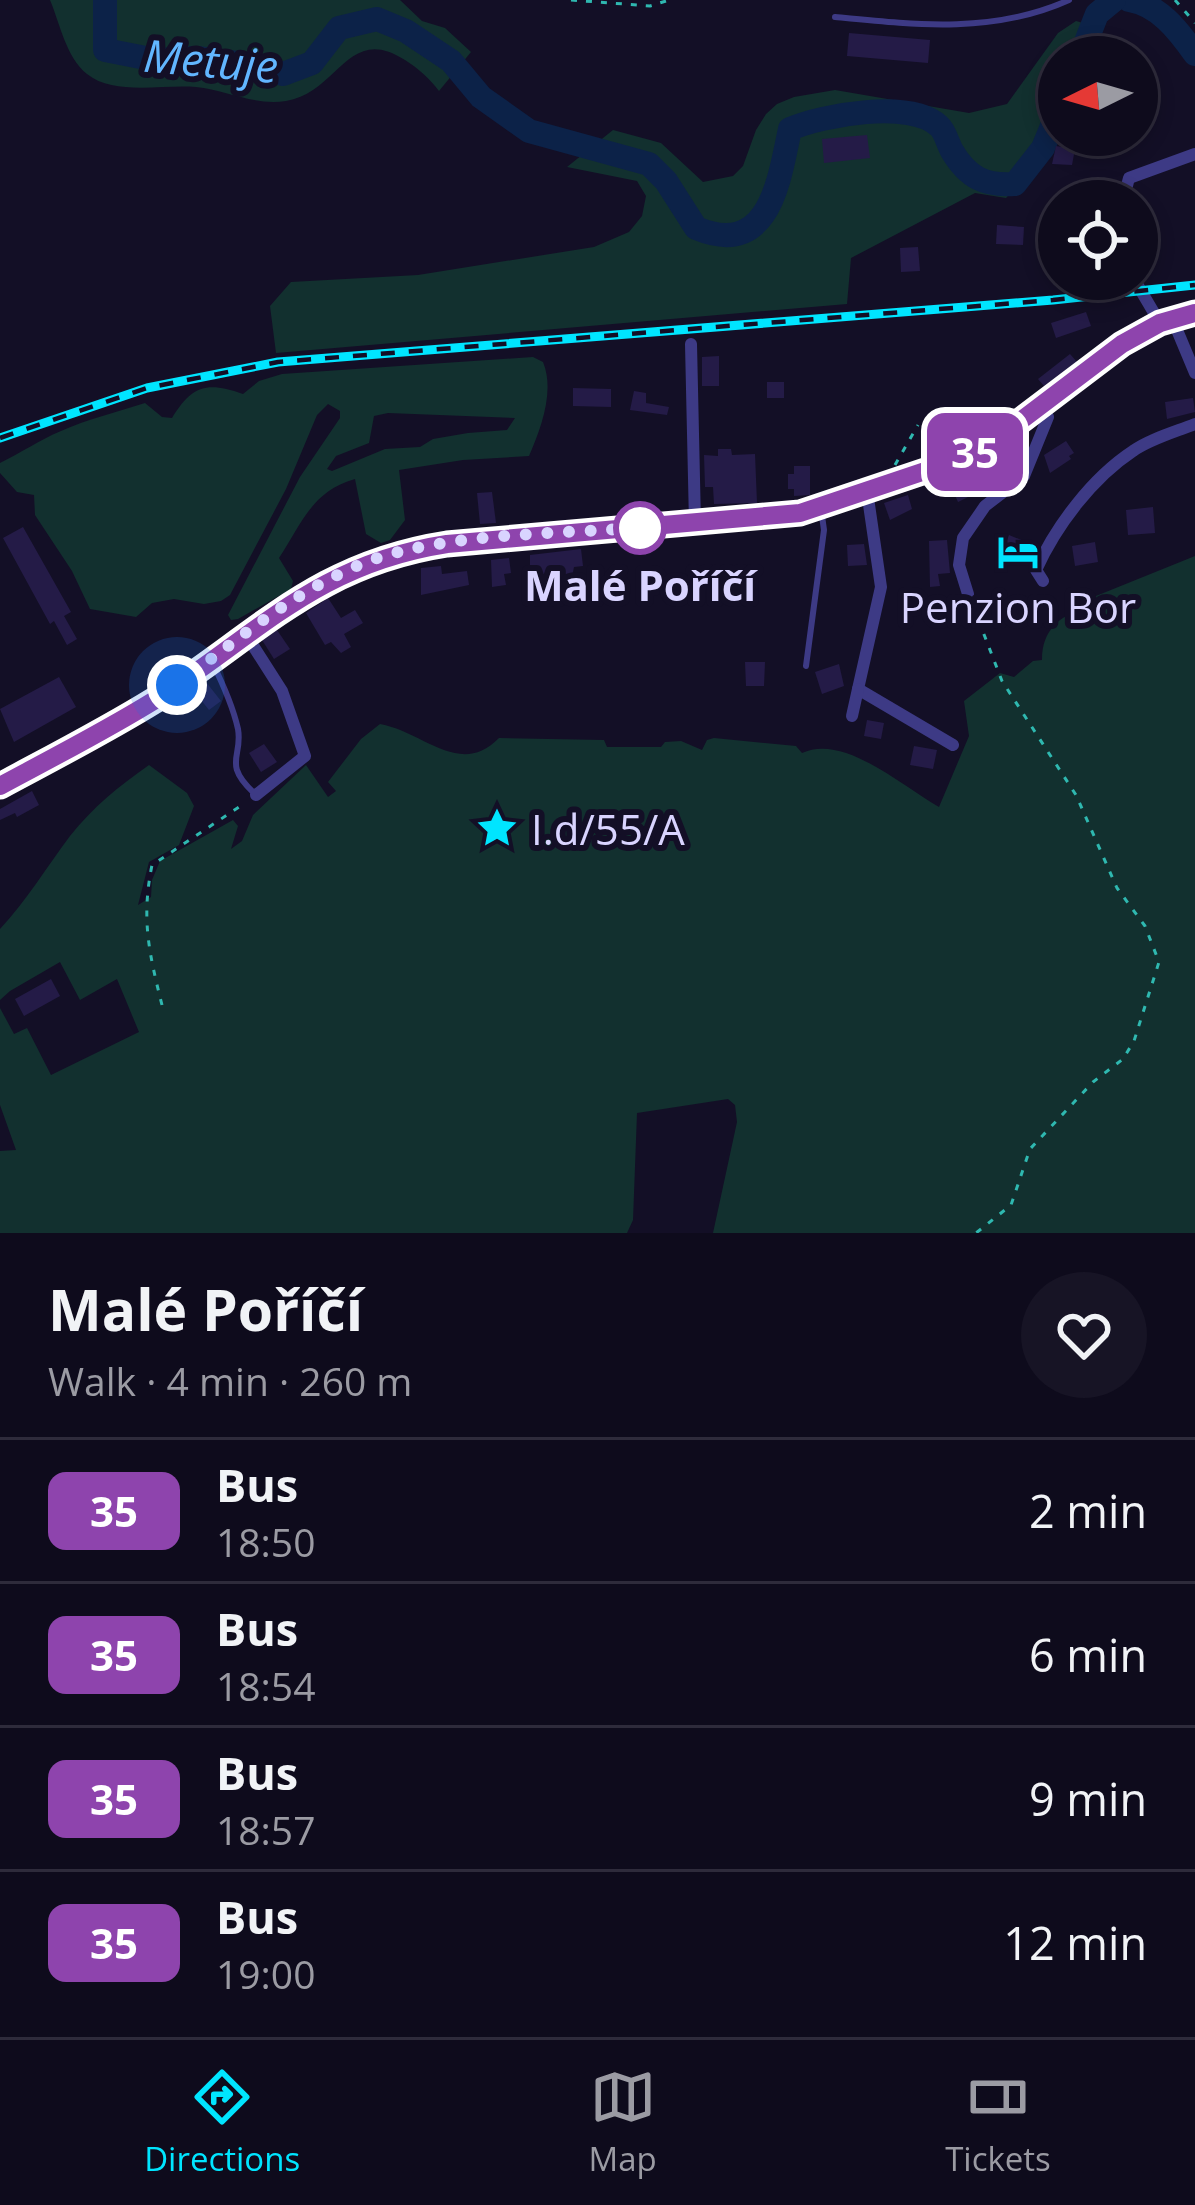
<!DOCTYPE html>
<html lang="en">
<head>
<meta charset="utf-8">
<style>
  body { margin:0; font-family:"Open Sans",sans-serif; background:#171425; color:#f1f3f6; height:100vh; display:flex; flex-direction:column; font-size:45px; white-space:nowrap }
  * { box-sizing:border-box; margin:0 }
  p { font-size:39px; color:#9b9ba3 }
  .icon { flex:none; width:66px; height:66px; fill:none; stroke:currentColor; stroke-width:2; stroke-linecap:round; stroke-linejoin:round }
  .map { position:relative; height:1233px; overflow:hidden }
  .drawer { display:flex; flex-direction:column; background:#0e0b1c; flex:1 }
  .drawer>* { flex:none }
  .badge { padding:0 24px; border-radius:18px; font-size:42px; line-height:78px }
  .needle { width:78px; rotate:265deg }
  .tools { position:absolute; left:1038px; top:36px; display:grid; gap:24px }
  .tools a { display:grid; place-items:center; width:120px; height:120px; border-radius:50%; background:#0e0b1c; box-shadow:0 6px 18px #0003,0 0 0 3px #2e2b3b; font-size:60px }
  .you { position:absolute; width:60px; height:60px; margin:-30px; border:9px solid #fff; border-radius:50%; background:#1a73e8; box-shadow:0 0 0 18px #1a73e833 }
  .map>.badge { position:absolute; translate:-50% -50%; box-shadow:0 0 0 6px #fff }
  .round { display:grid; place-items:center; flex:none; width:126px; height:126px; border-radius:63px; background:#171425 }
  .headline { display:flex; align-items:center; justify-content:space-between; height:204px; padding:0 48px }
  h1 { font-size:57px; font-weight:700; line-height:90px }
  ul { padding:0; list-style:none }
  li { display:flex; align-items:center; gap:36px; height:144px; padding:0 48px; border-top:3px solid #2e2b3b }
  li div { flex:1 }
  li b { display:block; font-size:45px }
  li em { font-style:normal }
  li .badge { min-width:132px; font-weight:700; text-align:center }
  .tab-bar { display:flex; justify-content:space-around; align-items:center; height:168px; border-top:3px solid #2e2b3b; background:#0e0b1c; font-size:33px; color:#9b9ba3 }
  .tab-bar a { display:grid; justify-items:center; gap:6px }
  .tab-bar .current { color:#00e5ff }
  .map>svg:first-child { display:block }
</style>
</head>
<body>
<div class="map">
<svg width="1195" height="1233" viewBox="0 0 1195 1233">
  <rect width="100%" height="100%" fill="#130f26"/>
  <g fill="#12302f" fill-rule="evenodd">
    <path d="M50 0H400L422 21 445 28 471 52 439 91C430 79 418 68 405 60 348 23 339 92 286 101 254 106 227 90 196 87 163 84 114 96 87 74 66 57 60 24 50 0Z"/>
    <polygon points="1076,21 1101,28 1092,57 1059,57 1059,125 1035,166 1006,198 975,193 851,258 847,304 276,353 270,306 291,282 418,275 594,247 629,232 642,216 646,196 637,181 567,167 613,130 661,143 703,182 733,176 743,166 756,130 766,114 777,104 794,97 835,90 969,113 1007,104 1058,33"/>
    <path d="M533 357 543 362C555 391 541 428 529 456L463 460 399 470 405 520 390 540 381 543 366 534 355 479C312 491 302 523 279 558L293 581 291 589 238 619 231 620 228 615 300 477 340 418V411L328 404 317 415 286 489 230 595 221 601 204 604 174 599 152 603 136 617 90 609 72 571 35 515 34 495 17 492 0 473V463C21 453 39 440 61 431 88 419 117 412 145 403L162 417 172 418C192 386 206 381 243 394L259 381 282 374ZM388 413 515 418 507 430 468 433 433 439 420 447 385 449 332 471 327 469 336 456 369 443 374 416Z"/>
    <path d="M1195 556V1233H713L737 1122 735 1105 728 1099 637 1113 633 1220 627 1233H0V1151L16 1150 0 1105V1008L14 1034 27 1028 51 1075 139 1032 117 979 80 1000 60 962 10 991 0 1000V929C27 900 46 868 70 836 93 807 119 786 149 765L187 793 194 806 179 845 149 862 138 905 151 897 152 880 160 861 233 820 238 826 231 849 242 841 253 815 306 765 328 797 336 791 328 782 361 739 380 724C424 732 460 778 499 738L604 740 607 747H661L665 742 681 741 702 750 707 740 714 738 796 746 802 753C844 733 903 787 939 807L969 736 964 701 1000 673 1014 677 1033 661 1042 660C1042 629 1060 616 1088 606L1091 598Z"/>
  </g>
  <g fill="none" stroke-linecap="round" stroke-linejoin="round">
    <g stroke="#0c2248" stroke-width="24">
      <path d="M105 0V50L156 60 197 58 253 65 283 74 312 63 339 28 377 19 406 31 451 61 481 97 529 131 649 164 666 181 696 228C770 259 779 180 790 129 822 115 911 99 939 126 945 131 948 144 952 151 968 178 985 186 1015 184L1043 148 1059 109"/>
      <path d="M1129 0C1159 5 1178 30 1195 54"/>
      <polyline points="1080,57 1097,14 1114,0"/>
    </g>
  </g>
  <g fill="#241b47">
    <polygon points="849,33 930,40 928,63 847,56"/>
    <polygon points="867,135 870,158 824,163 822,139"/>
    <polygon points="1056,146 1075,149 1072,165 1052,164"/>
    <polygon points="1081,180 1100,185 1099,194 1104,195 1104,201 1063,199 1064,189 1080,191"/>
    <polygon points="997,225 1024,227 1023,245 996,244"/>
    <polygon points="918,247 920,271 901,272 900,248"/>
    <polygon points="1086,312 1091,326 1056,338 1051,323"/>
    <polygon points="1070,354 1077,362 1044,386 1038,379"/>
    <polygon points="719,356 719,386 702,386 702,357"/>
    <rect x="767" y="382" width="17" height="16"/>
    <polygon points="573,388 611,389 611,407 573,406"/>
    <polygon points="634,391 646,393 646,403 669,407 667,415 630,410"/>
    <polygon points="1193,398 1195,412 1167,419 1165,402"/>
    <polygon points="1066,441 1074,453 1069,456 1071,459 1050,473 1044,455"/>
    <polygon points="718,449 731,449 732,455 755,454 757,503 714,504 713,487 705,487 704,455 718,456"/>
    <polygon points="986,464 989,471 996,468 1002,480 958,502 951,486 955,484 953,479"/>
    <polygon points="794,466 810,466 810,495 794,496 794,489 788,489 788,474 794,474"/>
    <polygon points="492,492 496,523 480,524 477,493"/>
    <polygon points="908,495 912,509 890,520 884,503"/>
    <polygon points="1153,507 1155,533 1128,535 1126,510"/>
    <polygon points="23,527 71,612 64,616 77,639 67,645 54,621 50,624 3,538"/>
    <polygon points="1009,535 1036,546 1027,564 1002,554"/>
    <polygon points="947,540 950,573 938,574 940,586 930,587 929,541"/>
    <polygon points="1095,542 1098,562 1075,566 1072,546"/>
    <polygon points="864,544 867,565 848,566 847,545"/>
    <polygon points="581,549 583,566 574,567 572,577 530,584 530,555"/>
    <polygon points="509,558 511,573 504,574 506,585 492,587 491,560"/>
    <polygon points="441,566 442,574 467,571 469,585 421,595 421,568"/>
    <polygon points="328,598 341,618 355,610 363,623 344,634 351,647 341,653 331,642 325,645 306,613"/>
    <polygon points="277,630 290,649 274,659 262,640"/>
    <polygon points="745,662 765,662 764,686 746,686"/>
    <polygon points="839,664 844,686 822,694 815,672"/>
    <polygon points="59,677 76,707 14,742 0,709"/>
    <polygon points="206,682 221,701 209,710 193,690"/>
    <polygon points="867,720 884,723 881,739 864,736"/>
    <polygon points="264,744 277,762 261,772 249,753"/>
    <polygon points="914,746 937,750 933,769 910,765"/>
    <polygon points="32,791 39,805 17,817 15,813 0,820 0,809"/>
    <polygon points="51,979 60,996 24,1016 15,999"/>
  </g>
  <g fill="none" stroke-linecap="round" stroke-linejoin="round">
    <g stroke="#2fb8b0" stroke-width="3" stroke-dasharray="6 9" stroke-linecap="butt">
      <polyline points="571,0 650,6 669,0"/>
      <polyline points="1175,0 1195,23"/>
      <polyline points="895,465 918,425"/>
      <polyline points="973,606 1002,681 1076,795 1117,888 1145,926 1159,962 1134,1041 1123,1059 1093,1082 1030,1149 1011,1205 976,1233"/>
      <path d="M162 1005C149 953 141 919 152 865L245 803"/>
    </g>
    <g stroke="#3d3a85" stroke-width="6">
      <path d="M835 17C915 25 994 34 1069 0"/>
      <path d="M212 662C222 682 233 707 238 729 243 757 222 763 254 793"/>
      <polyline points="806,666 824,530 821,509"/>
    </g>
    <g stroke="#3d3a85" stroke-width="12">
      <polyline points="1123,201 1129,178 1195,154"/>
      <polyline points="1134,279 1160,323"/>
      <polyline points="1172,318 1195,373"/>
      <polyline points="691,344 695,523"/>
      <polyline points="867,491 881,587 858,689 953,745"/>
      <path d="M1043 581 1036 570C1056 526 1092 478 1133 451 1150 439 1175 432 1195 424"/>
      <polyline points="968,594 959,565 963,538 985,506 1024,476 1048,417 1043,406"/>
      <polyline points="245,633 282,691 305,756 256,795"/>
      <polyline points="852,716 858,689"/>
    </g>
    <path stroke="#6f6bff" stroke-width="18" d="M0 786C52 758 105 732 155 700 258 633 317 563 447 544L800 513 943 465 990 444 1122 344 1160 323 1195 313"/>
    <g stroke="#00e5ff" stroke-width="9">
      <polyline id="rail" points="0,438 147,388 278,362 1053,300 1195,285"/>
    </g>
    <use href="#rail" stroke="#130f26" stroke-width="4.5" stroke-dasharray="14" stroke-linecap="butt"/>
  </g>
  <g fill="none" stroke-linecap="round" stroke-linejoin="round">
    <g stroke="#fff" stroke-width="27">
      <path id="line" d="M0 786C52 758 105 731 155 700 259 633 317 564 447 544L800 513 943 465 990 444 1122 344 1160 323 1195 313"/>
    </g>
    <use href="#line" stroke="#8e44ad" stroke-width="18"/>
    <path stroke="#d9d4ff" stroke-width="12" stroke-dasharray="0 21.6" d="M177 685C238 639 299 587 372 560 444 534 562 533 640 528"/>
  </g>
  <defs>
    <g id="hotel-bare" transform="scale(3.24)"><path d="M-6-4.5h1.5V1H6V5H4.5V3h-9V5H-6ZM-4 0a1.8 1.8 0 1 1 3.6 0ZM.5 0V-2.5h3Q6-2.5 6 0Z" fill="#00e5ff" stroke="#130f26" stroke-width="2.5" paint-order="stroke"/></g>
    <g id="sight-bare" transform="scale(3.24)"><path d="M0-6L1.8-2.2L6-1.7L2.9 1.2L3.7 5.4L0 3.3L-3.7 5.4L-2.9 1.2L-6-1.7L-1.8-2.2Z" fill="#00e5ff" stroke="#130f26" stroke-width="2.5" paint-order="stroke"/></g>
  </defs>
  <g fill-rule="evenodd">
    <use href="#hotel-bare" x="1018" y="552"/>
    <use href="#sight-bare" x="497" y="828"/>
  </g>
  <circle fill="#fff" stroke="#8e44ad" stroke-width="6" cx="640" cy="528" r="24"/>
  <g text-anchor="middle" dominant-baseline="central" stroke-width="12" stroke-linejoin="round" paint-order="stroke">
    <g font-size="42" font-weight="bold" fill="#d9d4ff" stroke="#130f26">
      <text x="640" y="584">Malé Poříčí</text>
    </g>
    <g font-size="42" fill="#d9d4ff" stroke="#130f26">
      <text x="1018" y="606">Penzion Bor</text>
      <text x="531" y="828" text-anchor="start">I.d/55/A</text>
    </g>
    <g font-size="45" font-style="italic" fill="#62b6ff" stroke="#130f26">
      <text transform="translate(211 60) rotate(5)">Metuje</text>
    </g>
  </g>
</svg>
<div class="tools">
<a><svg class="needle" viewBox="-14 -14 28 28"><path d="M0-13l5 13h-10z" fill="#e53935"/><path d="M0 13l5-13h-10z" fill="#9b9ba3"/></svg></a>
<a><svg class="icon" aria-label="locate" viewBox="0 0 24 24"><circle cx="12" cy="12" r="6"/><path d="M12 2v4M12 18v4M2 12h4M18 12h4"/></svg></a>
</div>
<div class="you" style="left:177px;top:685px"></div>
<b class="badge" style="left:975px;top:452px;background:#8e44ad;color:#fff">35</b>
</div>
<section class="drawer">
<div class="headline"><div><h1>Malé Poříčí</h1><p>Walk · 4 min · 260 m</p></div><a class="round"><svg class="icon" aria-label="heart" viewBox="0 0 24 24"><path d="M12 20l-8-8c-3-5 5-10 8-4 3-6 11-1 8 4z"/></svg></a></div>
<ul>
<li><span class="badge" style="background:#8e44ad;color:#fff">35</span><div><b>Bus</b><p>18:50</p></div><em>2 min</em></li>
<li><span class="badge" style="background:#8e44ad;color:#fff">35</span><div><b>Bus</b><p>18:54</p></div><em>6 min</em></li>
<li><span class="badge" style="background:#8e44ad;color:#fff">35</span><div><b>Bus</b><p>18:57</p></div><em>9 min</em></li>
<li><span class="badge" style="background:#8e44ad;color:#fff">35</span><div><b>Bus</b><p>19:00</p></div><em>12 min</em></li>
</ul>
</section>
<nav class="tab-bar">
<a class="current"><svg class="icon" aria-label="directions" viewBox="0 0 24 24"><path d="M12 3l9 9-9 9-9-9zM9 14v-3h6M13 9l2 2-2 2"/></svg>Directions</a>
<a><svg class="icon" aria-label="map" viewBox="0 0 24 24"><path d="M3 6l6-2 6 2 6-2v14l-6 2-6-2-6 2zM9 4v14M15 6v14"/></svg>Map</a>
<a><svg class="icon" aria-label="tickets" viewBox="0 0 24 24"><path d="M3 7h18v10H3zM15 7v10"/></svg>Tickets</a>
</nav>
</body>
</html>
